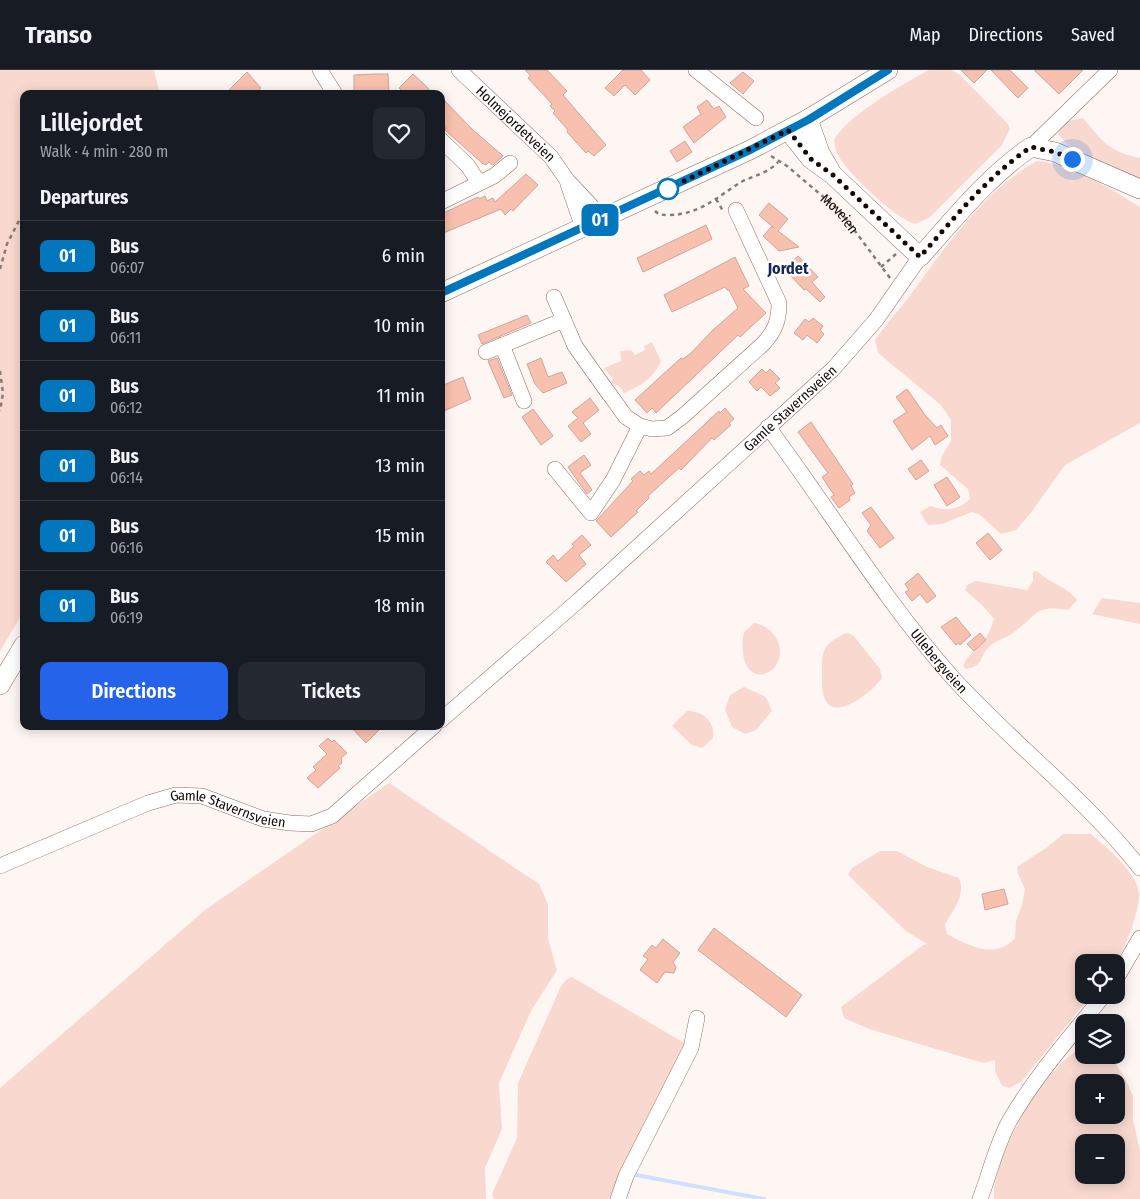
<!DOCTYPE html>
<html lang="en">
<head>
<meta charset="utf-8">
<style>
  body { margin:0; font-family:"Fira Sans Condensed",sans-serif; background:#242831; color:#f1f3f6; height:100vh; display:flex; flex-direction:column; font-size:19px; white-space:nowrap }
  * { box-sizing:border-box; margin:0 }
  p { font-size:16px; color:#9ea1a6 }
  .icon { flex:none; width:28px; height:28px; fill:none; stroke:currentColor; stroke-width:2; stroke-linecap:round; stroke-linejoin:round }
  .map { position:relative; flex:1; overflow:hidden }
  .panel { position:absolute; left:20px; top:20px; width:425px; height:640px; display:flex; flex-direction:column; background:#171b24; border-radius:10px; box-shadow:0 2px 12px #0003 }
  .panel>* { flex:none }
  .badge { padding:0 10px; border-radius:8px; font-size:18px; line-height:32px }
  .controls { position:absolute; left:1075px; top:884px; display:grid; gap:10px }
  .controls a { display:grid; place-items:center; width:50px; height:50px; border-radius:10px; background:#171b24; box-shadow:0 2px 12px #0003; font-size:25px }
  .you { position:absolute; width:25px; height:25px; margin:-12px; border:4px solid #fff; border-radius:50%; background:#1a73e8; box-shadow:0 0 0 8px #1a73e833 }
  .map>.badge { position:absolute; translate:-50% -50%; box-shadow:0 0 0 2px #fff }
  h2 { padding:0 20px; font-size:19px; line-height:45px }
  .round { display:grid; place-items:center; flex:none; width:52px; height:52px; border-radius:10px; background:#242831 }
  .summary { display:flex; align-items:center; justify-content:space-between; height:85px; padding:0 20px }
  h1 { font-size:24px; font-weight:600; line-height:38px }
  .primary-button { display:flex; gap:10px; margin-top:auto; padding:10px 20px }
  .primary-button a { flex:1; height:58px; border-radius:10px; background:#2563eb; color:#fff; font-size:20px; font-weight:600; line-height:58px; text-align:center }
  .primary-button a+a { background:#242831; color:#f1f3f6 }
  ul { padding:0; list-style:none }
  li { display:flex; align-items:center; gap:15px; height:70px; padding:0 20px; border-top:1px solid #363941 }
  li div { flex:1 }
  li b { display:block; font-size:19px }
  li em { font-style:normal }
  li .badge { min-width:55px; font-weight:700; text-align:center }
  header { display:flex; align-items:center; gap:30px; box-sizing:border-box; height:70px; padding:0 25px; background:#171b24; border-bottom:1px solid #363941 }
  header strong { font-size:24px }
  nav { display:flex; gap:28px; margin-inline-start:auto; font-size:18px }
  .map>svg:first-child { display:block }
</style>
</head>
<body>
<header>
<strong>Transo</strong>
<nav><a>Map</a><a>Directions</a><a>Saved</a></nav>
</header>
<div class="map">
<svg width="1140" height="1129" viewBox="0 0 1140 1129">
  <rect width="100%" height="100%" fill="#fef6f3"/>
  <g fill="#f9d9cf" fill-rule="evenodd">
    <polygon points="0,0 154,0 160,24 24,24 24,541 0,581"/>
    <path d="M929 0H952L960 5 1008 54 1010 59 1002 75 929 148 915 154C895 148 844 101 836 81 835 78 835 73 834 70 848 45 903 14 929 0Z"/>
    <path d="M1083 48C1103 72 1108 81 1140 88V112L1072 79 1058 64 1063 52Z"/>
    <path d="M1037 91C1073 94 1109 118 1140 137V353L1065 395 1030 444 1016 460 1001 464 980 445 972 442 942 454 928 455 920 442 930 436C946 441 957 441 970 429L968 419 940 395 942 386 951 371V350L941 335 878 283 875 270C886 254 899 240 911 224 946 176 984 120 1037 91Z"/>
    <path d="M652 272 661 291C653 309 640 316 624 323L618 315 615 316 611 311 613 309 604 298 621 291 620 281 631 280 635 285 645 280 644 276Z"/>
    <path d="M1037 501C1049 513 1068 517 1077 530L1068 540C1034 534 1037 546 1013 563 1005 569 995 570 987 579 978 589 985 595 966 599L963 596C973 576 987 575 994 549L983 536 965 520 967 515 976 511 1027 520 1033 511V502Z"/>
    <polygon points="1102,528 1140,533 1140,554 1092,544"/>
    <path d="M754 553C763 554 771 560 776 568 793 596 753 622 744 589 742 581 742 571 744 562Z"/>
    <path d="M846 563 853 565 880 599 882 608C876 617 865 625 856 631 828 647 821 632 822 605 822 597 821 587 825 579 829 571 839 567 846 563Z"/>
    <polygon points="744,617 766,627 772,641 756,660 745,664 732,657 725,640 730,625"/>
    <path d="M687 641C702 640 716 652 713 668L702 678 692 675 672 656Z"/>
    <polygon points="389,713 539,814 548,834 548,868 557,900 531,941 499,1013 502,1059 485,1098 486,1129 0,1129 0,1018 205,840"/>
    <path d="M1063 764H1091C1107 778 1136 801 1139 823 1140 840 1125 879 1116 892H1084V925H1091L1022 1011 1010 1018 1002 1016 995 1001V990L984 993 973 990 869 959 844 948 841 937 923 875 927 874 906 861 848 805 852 798 880 781H897L927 797 959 808C966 825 954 839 945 854L947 864C969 876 996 890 1015 868L1016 851 1022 835 1025 819 1018 804 1017 797 1046 778Z"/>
    <polygon points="572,907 686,974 609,1129 494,1129 492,1124 517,1068 518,1013 561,916 567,909"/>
    <path d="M1084 977V985H1110L1125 1008 1133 1026V1049L1140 1081V1129H994C991 1088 1046 993 1084 977ZM1084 1012H1116V1045H1084ZM1084 1072H1116V1105H1084Z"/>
  </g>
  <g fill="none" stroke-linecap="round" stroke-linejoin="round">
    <polyline stroke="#d1dfff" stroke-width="4" points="636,1105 764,1129"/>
  </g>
  <g fill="#f8c0af" stroke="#cea69a">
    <polygon points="525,0 547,0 567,21 563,25 606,75 594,86 588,81 586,83 567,62 568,60 553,43 555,41 550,36 552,34 528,8 531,6"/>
    <polygon points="623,0 641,0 650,10 635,25 625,15 614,26 605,18"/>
    <polygon points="961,0 987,0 974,13"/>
    <polygon points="991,0 1010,0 1028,18 1018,28"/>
    <polygon points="1034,0 1083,0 1059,24"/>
    <polygon points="247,2 261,18 254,24 225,24"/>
    <polygon points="743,2 754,11 743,24 730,13"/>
    <polygon points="374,4 388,4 389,24 357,24 354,22 354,5"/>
    <polygon points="413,4 424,14 433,24 405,24 399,18"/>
    <polygon points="441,27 472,59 503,86 501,88 493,95 489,92 486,95 482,93 445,60 446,57 441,53"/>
    <polygon points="707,30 714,39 719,36 726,47 694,73 683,57 701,44 697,37"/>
    <polygon points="685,71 692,82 677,92 670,81"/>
    <polygon points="526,104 538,115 513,141 511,139 505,145 501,139 441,164 441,144 478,127 479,129 485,126 487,131 493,128 495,132"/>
    <polygon points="769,133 788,149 778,161 799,177 779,181 763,166 772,156 774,158 759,145"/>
    <polygon points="706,155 712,169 643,202 637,188"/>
    <polygon points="798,186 818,207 812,212 825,227 820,232 806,219 804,220 786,201 786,197"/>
    <polygon points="735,187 749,216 743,219 766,243 740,267 738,265 656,343 652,338 647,343 635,330 681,288 683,289 691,283 713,260 738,238 729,220 727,220 725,217 672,242 664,225"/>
    <polygon points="527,245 531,253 482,274 478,265"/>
    <polygon points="813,248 823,256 820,260 824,264 817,273 807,265 803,270 794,263 805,249 809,252"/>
    <polygon points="497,288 512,325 504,328 488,291"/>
    <polygon points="541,288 548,307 562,302 567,313 543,323 535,314 527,294"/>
    <polygon points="762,299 766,303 770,299 780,309 775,313 780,318 770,326 761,317 757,321 749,312"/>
    <polygon points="463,307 471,329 444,341 441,334 441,316"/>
    <polygon points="907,319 925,345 937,358 941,355 948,366 935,375 930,366 912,380 893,351 907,342 896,327"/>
    <polygon points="590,328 599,340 583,353 591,364 581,372 568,356 578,348 572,342"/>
    <polygon points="725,338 734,349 729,353 731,355 714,370 712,368 681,400 679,398 648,426 649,428 636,441 638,442 611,467 596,451 633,411 631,409 640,401 644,405 649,401 651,404 719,341 720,343"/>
    <polygon points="533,339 553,366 541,375 522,347"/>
    <polygon points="811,352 853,414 851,416 855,423 849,427 850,430 839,438 831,427 834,425 822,407 828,403 798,362"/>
    <polygon points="584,385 591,395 580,403 592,420 587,424 568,397"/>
    <polygon points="921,390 929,401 916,410 908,399"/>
    <polygon points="947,407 960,427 947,436 934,415"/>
    <polygon points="871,437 894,468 880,478 867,461 871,455 862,443"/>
    <polygon points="988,463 1002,480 990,490 976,473"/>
    <polygon points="582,465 591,475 579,485 586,494 566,512 546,492 553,485 558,491 574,476 572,474"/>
    <polygon points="918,503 936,526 927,533 920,524 912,531 905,522 909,520 905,514"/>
    <polygon points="956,547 971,565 960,575 959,573 956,575 941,557"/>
    <polygon points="980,563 986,570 974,581 967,574"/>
    <polygon points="350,656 383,656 366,673"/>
    <polygon points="328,668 332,672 334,670 347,683 341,688 342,693 338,696 340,698 318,718 307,708 316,700 313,697 327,684 319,676"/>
    <polygon points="1004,819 1008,834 985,840 982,824"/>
    <polygon points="714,858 802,925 786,947 698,880"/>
    <polygon points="663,869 680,883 673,892 676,897 674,903 665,902 657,913 640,900 648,889 643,886 652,875 656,878"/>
  </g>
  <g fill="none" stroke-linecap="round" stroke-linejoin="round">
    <g stroke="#8f6b60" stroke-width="16">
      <g id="minor">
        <polyline points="320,0 335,24"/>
        <path id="s2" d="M459 0 551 87 567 110 595 140 600 150"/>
        <polyline points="696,0 756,48"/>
        <polyline points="441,70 468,96 479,113"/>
        <polyline points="1031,77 1110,0"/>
        <polyline points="568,114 583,158"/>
        <polyline points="441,132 494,106 510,93"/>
        <path d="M554 227 575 276 602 314 626 347 640 356 652 359 667 358 682 347 763 274C775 261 779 251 779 233L736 140"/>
        <polyline points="502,275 524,331"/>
        <polyline points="486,282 564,250"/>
        <path id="s3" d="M768 357C830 440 883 529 952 607 1012 673 1085 728 1140 798"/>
        <polyline points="555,399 591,443 613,410 640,356"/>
        <path id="s4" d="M441 650 578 531 833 299 876 250 920 187"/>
        <path id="s5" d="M0 796 148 733 176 725 202 726 263 749 290 753 311 754 332 746 434 656"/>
        <polyline points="1116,909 1140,868"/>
        <polyline points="618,1129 626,1106 691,978 697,948"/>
        <path d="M980 1129C990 1103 996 1075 1010 1050 1036 1005 1071 966 1104 925"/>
      </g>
    </g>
    <g stroke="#8f6b60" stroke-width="20">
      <g id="major">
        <polyline points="808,49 820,83 830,100"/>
        <path d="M788 60 811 89 833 105 920 187C955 148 988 106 1031 77L1055 82 1140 119"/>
        <polyline points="441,223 752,79 808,49 888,0"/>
        <polyline points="0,615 24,575"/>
      </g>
    </g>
    <g stroke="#857a77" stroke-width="2.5" stroke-dasharray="4 4" stroke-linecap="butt">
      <path id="s1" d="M771 86 787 96 840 141 890 208"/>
      <polyline points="716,129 723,141"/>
      <path d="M655 141C659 145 663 145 669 145 699 145 717 127 741 112 753 106 770 102 778 92"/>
      <polyline points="881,197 896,184"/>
      <polyline points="0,199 7,174 24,141"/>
      <polyline points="0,301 3,323 0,341"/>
    </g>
    <use href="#minor" stroke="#fff" stroke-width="15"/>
    <use href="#major" stroke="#fff" stroke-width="19"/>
  </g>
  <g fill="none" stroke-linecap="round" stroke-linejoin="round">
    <g stroke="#fff" stroke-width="11">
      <polyline id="line" points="441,223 752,79 808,50 888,0"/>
    </g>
    <use href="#line" stroke="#0277bd" stroke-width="8"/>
    <path stroke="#160905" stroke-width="5" stroke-dasharray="0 9" d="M668 119 788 60 811 89 833 105 920 187C954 148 988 106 1031 77L1055 82 1072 89"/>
  </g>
  <circle fill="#fff" stroke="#0277bd" stroke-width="2.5" cx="668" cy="119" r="10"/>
  <g text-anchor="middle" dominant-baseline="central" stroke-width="5" stroke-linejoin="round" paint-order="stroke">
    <g font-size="14" fill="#160905" stroke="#fff">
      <text stroke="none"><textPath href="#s2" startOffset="78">Holmejordetveien</textPath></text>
      <text stroke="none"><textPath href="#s1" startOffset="90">Moveien</textPath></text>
      <text stroke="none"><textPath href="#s4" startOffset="468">Gamle Stavernsveien</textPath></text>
      <text stroke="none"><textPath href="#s3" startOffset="290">Ullebergveien</textPath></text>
      <text stroke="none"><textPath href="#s5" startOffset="244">Gamle Stavernsveien</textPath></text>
    </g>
    <g font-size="16" font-weight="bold" fill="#14265c" stroke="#fff">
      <text x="788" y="198">Jordet</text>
    </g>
  </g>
</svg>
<div class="controls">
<a><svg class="icon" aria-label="locate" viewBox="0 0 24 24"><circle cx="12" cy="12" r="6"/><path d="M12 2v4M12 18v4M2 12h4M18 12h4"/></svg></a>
<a><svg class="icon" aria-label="layers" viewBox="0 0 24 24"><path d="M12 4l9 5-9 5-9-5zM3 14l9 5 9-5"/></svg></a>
<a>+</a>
<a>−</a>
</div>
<div class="you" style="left:1072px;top:89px"></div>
<b class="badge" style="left:600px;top:150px;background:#0277bd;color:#fff">01</b>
<section class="panel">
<div class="summary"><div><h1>Lillejordet</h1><p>Walk · 4 min · 280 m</p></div><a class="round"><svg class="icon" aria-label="heart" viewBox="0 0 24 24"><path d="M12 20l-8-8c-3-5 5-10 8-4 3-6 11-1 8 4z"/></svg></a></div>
<h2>Departures</h2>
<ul>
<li><span class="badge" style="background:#0277bd;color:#fff">01</span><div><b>Bus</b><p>06:07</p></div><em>6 min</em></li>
<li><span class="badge" style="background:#0277bd;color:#fff">01</span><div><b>Bus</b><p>06:11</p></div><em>10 min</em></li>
<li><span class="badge" style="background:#0277bd;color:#fff">01</span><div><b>Bus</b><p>06:12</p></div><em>11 min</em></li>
<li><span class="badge" style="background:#0277bd;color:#fff">01</span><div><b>Bus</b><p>06:14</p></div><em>13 min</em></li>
<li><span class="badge" style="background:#0277bd;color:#fff">01</span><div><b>Bus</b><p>06:16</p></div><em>15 min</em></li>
<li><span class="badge" style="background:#0277bd;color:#fff">01</span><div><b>Bus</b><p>06:19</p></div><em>18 min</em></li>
</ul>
<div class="primary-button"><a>Directions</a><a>Tickets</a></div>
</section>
</div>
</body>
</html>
